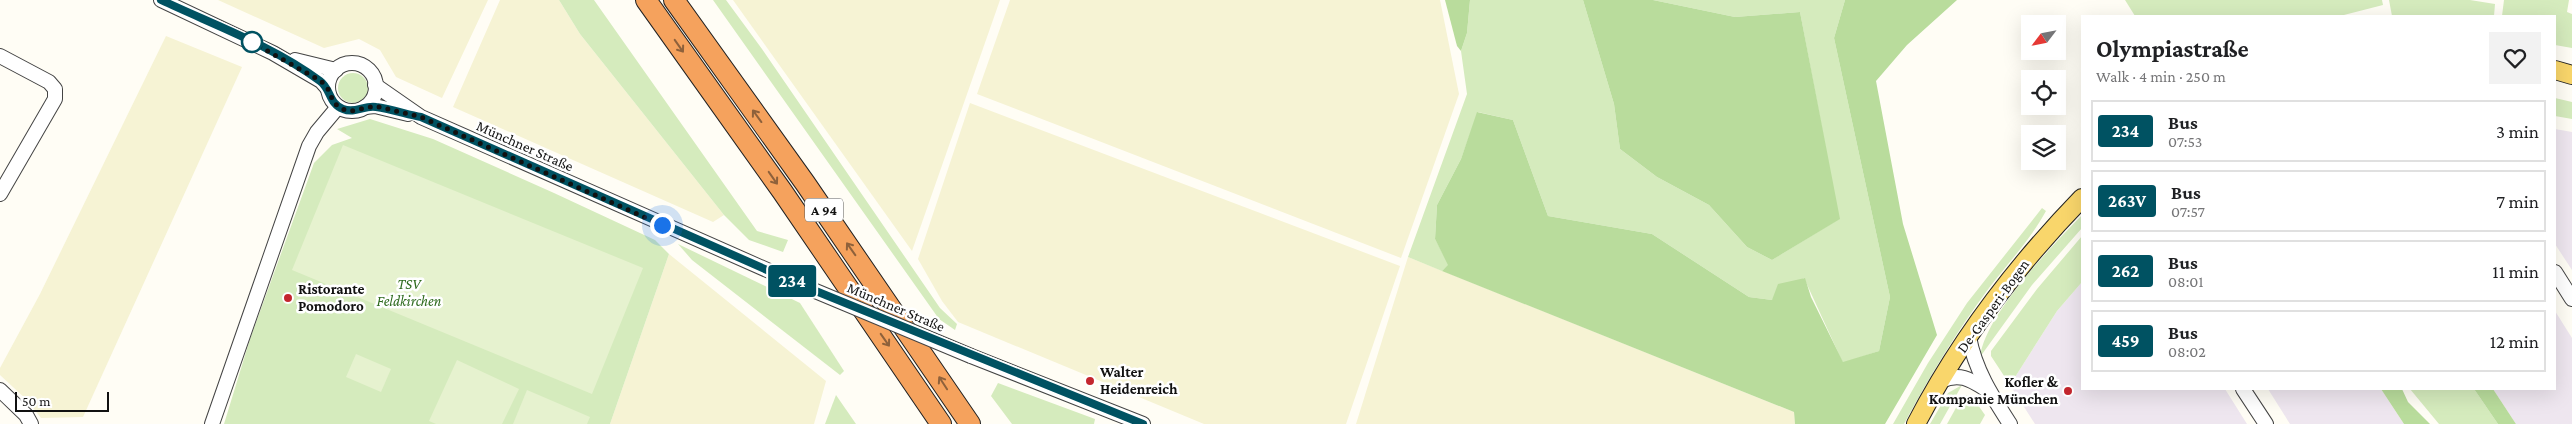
<!DOCTYPE html>
<html lang="en">
<head>
<meta charset="utf-8">
<style>
  body { margin:0; font-family:"Crimson Pro",serif; background:#f2f2f2; color:#202124; height:100vh; display:flex; flex-direction:column; font-size:19px; white-space:nowrap }
  * { box-sizing:border-box; margin:0 }
  p { font-size:16px; color:#757577 }
  .icon { flex:none; width:28px; height:28px; fill:none; stroke:currentColor; stroke-width:2; stroke-linecap:round; stroke-linejoin:round }
  .map { position:relative; flex:1; overflow:hidden }
  .panel { position:absolute; left:2081px; top:15px; width:475px; height:375px; display:flex; flex-direction:column; background:#fff; border-radius:0px; box-shadow:0 5px 20px #0002 }
  .panel>* { flex:none }
  .badge { padding:0 10px; border-radius:4px; font-size:18px; line-height:32px }
  .needle { width:32px; rotate:238deg }
  .tools { position:absolute; left:2021px; top:15px; display:grid; gap:10px }
  .tools a { display:grid; place-items:center; width:45px; height:45px; border-radius:0px; background:#fff; box-shadow:0 5px 20px #0002; font-size:25px }
  .scale { position:absolute; left:15px; bottom:12px; width:94px; box-sizing:border-box; padding-left:5px; border:2px solid #111; border-top:0; font-size:14px; line-height:18px; white-space:nowrap; color:#111; -webkit-text-stroke:4px #fff; paint-order:stroke }
  .you { position:absolute; width:25px; height:25px; margin:-12px; border:4px solid #fff; border-radius:50%; background:#1a73e8; box-shadow:0 0 0 8px #1a73e833 }
  .map>.badge { position:absolute; translate:-50% -50%; box-shadow:0 0 0 2px #fff }
  .round { display:grid; place-items:center; flex:none; width:52px; height:52px; border-radius:0px; background:#f2f2f2 }
  .summary { display:flex; align-items:center; justify-content:space-between; height:85px; padding:0 15px }
  h1 { font-size:24px; font-weight:700; line-height:38px }
  ul { padding:0; list-style:none }
  li { display:flex; align-items:center; gap:15px; height:62px; margin:0 10px 8px; padding:0 5px; border:2px solid #e0e0e0; border-radius:0px }
  li div { flex:1 }
  li b { display:block; font-size:19px }
  li em { font-style:normal }
  li .badge { min-width:55px; font-weight:700; text-align:center }
  .map>svg:first-child { display:block }
</style>
</head>
<body>
<div class="map">
<svg width="2572" height="424" viewBox="0 0 2572 424">
  <rect width="100%" height="100%" fill="#fffdf5"/>
  <g fill="#eee6ef">
    <polygon points="2555,129 2572,132 2572,270 2555,244"/>
    <polygon points="2082,282 2082,389 2225,389 2247,424 2035,424 2010,385 2057,311"/>
    <polygon points="2555,311 2572,338 2572,424 2516,424 2493,389 2555,389"/>
    <polygon points="2268,389 2381,389 2404,424 2290,424"/>
  </g>
  <g fill="#f6f3d4">
    <polygon points="218,0 488,0 442,98 396,77 380,50 359,39 324,48"/>
    <polygon points="500,0 559,0 580,34 724,215 713,222 453,107"/>
    <polygon points="733,0 1000,0 912,251"/>
    <polygon points="1010,0 1440,0 1459,94 1401,258 977,94"/>
    <polygon points="166,36 242,67 83,417 41,418 27,400 0,375 0,368 40,294"/>
    <polygon points="970,103 1400,266 1346,424 1204,424 958,322 942,301 918,259"/>
    <polygon points="669,254 826,381 814,424 610,424"/>
    <polygon points="1408,257 1794,412 1795,424 1356,424"/>
  </g>
  <g fill="#d5ebbd">
    <polygon points="559,0 594,0 757,231 788,240 783,252 749,240 724,215 580,34"/>
    <polygon points="713,0 726,0 762,49 940,308 957,324 955,330 939,319"/>
    <polygon points="1470,0 1583,0 1614,104 1620,149 1657,177 1709,205 1747,247 1772,260 1839,219 1800,12 1735,17 1653,0 1845,0 1834,38 1890,297 1879,351 1843,363 1804,278 1772,300 1749,297 1652,234 1548,216 1513,120 1478,112 1461,159 1437,205 1435,239 1449,265 1442,271 1408,257 1467,94 1461,51 1467,33"/>
    <polygon points="2125,0 2382,0 2383,5 2340,16 2135,16"/>
    <polygon points="2389,0 2470,0 2495,4 2494,16 2392,16"/>
    <polygon points="2504,0 2569,0 2567,12 2572,14 2572,48 2555,45 2555,16 2502,16"/>
    <circle cx="353" cy="88" r="15"/>
    <polygon points="2555,98 2572,102 2572,119 2555,116"/>
    <polygon points="370,119 433,139 554,193 655,240 669,254 610,424 224,424 250,339 314,163 332,145 352,138 337,129"/>
    <path d="M2042 208 2046 211C2030 240 2009 262 1989 288 1957 331 1929 377 1904 424H1893L1928 363 1967 303Z"/>
    <path d="M2082 215V228L2032 285 1980 357C1985 315 2052 246 2082 215Z"/>
    <polygon points="2082,236 2082,282 2057,311 2010,385 1991,356 1991,351 2037,289"/>
    <polygon points="678,244 800,303 844,371 840,375 692,260"/>
    <polygon points="998,383 1095,419 1094,424 1012,424 991,396"/>
    <polygon points="1962,385 1940,424 1930,424 1948,393"/>
    <polygon points="2410,389 2474,389 2498,424 2439,424"/>
    <polygon points="836,395 856,424 825,424"/>
    <polygon points="1966,395 1973,398 1985,415 1980,424 1947,424 1962,397"/>
  </g>
  <g fill="#b9dc9c">
    <polygon points="1445,0 1470,0 1467,33 1461,51 1457,46"/>
    <polygon points="1583,0 1653,0 1735,17 1800,12 1840,219 1772,260 1747,247 1709,205 1657,177 1620,149 1614,104"/>
    <polygon points="1845,0 1957,0 1907,45 1876,81 1903,224 1937,335 1885,424 1795,424 1794,412 1442,271 1448,265 1435,239 1437,205 1461,159 1477,112 1513,120 1548,216 1652,234 1749,297 1772,300 1778,284 1805,278 1811,297 1843,362 1879,351 1890,297 1834,38"/>
    <polygon points="2381,389 2402,389 2408,402 2430,424 2404,424"/>
    <polygon points="2474,389 2493,389 2516,424 2498,424"/>
  </g>
  <g fill="#e6f2cf">
    <polygon points="343,145 643,268 592,394 292,270"/>
    <polygon points="356,354 391,369 381,392 346,377"/>
    <polygon points="457,360 519,389 502,424 436,424 429,421"/>
    <polygon points="527,390 590,417 587,424 513,424"/>
  </g>
  <g fill="none" stroke-linecap="round" stroke-linejoin="round">
    <g stroke="#444" stroke-width="16">
      <g id="minor">
        <polyline points="161,0 273,53 321,81 328,89"/>
        <polyline points="0,56 49,82 55,89 55,99 0,194"/>
        <polyline points="295,60 336,70"/>
        <circle cx="352" cy="87" r="24"/>
        <polyline points="375,85 421,117 801,285"/>
        <polyline points="365,107 375,106 408,114"/>
        <polyline points="2555,272 2572,299"/>
        <path d="M1969 337C1975 370 1992 396 2010 424"/>
        <polyline points="971,356 1143,424"/>
        <path d="M1941 381C1960 372 1971 380 1987 390"/>
        <polyline points="2243,389 2266,424"/>
        <polyline points="0,390 26,415 31,424"/>
        <polyline points="212,424 309,146 317,132 338,107"/>
      </g>
    </g>
    <g stroke="#222" stroke-width="20">
      <g id="major">
        <polyline points="2555,70 2572,75"/>
        <path d="M1916 424C1959 341 2017 265 2082 198"/>
      </g>
    </g>
    <g stroke="#222" stroke-width="22">
      <g id="highway">
        <polyline points="646,0 782,191 941,424"/>
        <polyline points="674,0 805,183 970,424"/>
      </g>
    </g>
    <use href="#minor" stroke="#fff" stroke-width="14"/>
    <use href="#major" stroke="#f9d66b" stroke-width="18"/>
    <use href="#highway" stroke="#f5a25d" stroke-width="20"/>
    <g stroke="#444" stroke-width="16" stroke-linecap="butt">
      <polyline id="minor-bridge" points="801,285 971,356"/>
    </g>
    <use href="#minor-bridge" stroke="#fff" stroke-width="14"/>
  </g>
  <defs><path id="oneway-shaft" d="M-6 0H5M1.5-3L5.5 0L1.5 3" fill="none" stroke-width="1.6" stroke-linecap="round" stroke-linejoin="round" transform="scale(1.25)"/></defs>
  <g stroke="#8e613b">
    <use href="#oneway-shaft" transform="translate(679 46) rotate(55)"/>
    <use href="#oneway-shaft" transform="translate(757 116) rotate(-126)"/>
    <use href="#oneway-shaft" transform="translate(773 178) rotate(55)"/>
    <use href="#oneway-shaft" transform="translate(851 249) rotate(-125)"/>
    <use href="#oneway-shaft" transform="translate(885 340) rotate(55)"/>
    <use href="#oneway-shaft" transform="translate(943 383) rotate(-123)"/>
  </g>
  <g fill="none" stroke-linecap="round" stroke-linejoin="round">
    <g stroke="#fff" stroke-width="11">
      <path id="line" d="M161 0C214 25 273 46 320 81 331 89 329 104 343 109 355 114 364 105 376 107 391 109 406 114 421 117L801 285 1143 424"/>
    </g>
    <use href="#line" stroke="#005262" stroke-width="8"/>
    <polyline stroke="#111" stroke-width="5" stroke-dasharray="0 9" points="252,42 248,40 321,81 328,89 334,103 342,109 351,111 375,106 421,117 662,225"/>
  </g>
  <circle fill="#fff" stroke="#005262" stroke-width="2.5" cx="252" cy="42" r="10"/>
  <g fill="#c4262e" stroke="#fff" stroke-width="2">
    <circle cx="288" cy="298" r="5"/>
    <circle cx="1090" cy="381" r="5"/>
    <circle cx="2068" cy="391" r="5"/>
  </g>
  <g text-anchor="middle" dominant-baseline="central" stroke-width="5" stroke-linejoin="round" paint-order="stroke">
    <rect fill="#fff" stroke="#585858" stroke-width="1" x="805" y="198.5" width="38" height="23" rx="4"/>
    <g font-size="14" font-weight="bold" fill="#111">
      <text x="824" y="210">A 94</text>
    </g>
    <g font-size="15" fill="#111" stroke="#fff">
      <text transform="translate(525 146) rotate(24)">Münchner Straße</text>
      <text transform="translate(1993 306) rotate(-54)">De-Gasperi-Bogen</text>
      <text transform="translate(896 307) rotate(23)">Münchner Straße</text>
    </g>
    <g font-size="15" font-style="italic" fill="#2f6b1f" stroke="#fff">
      <text x="409" y="284">TSV<tspan x="409" dy="17">Feldkirchen</tspan></text>
    </g>
    <g font-size="15" font-weight="bold" fill="#111" stroke="#fff" text-anchor="start">
      <text x="298" y="289">Ristorante<tspan x="298" dy="17">Pomodoro</tspan></text>
      <text x="1100" y="372">Walter<tspan x="1100" dy="17">Heidenreich</tspan></text>
      <text x="2058" y="382" text-anchor="end">Kofler &amp;<tspan x="2058" dy="17">Kompanie München</tspan></text>
    </g>
  </g>
</svg>
<div class="tools">
<a><svg class="needle" viewBox="-14 -14 28 28"><path d="M0-13l5 13h-10z" fill="#e53935"/><path d="M0 13l5-13h-10z" fill="#757577"/></svg></a>
<a><svg class="icon" aria-label="locate" viewBox="0 0 24 24"><circle cx="12" cy="12" r="6"/><path d="M12 2v4M12 18v4M2 12h4M18 12h4"/></svg></a>
<a><svg class="icon" aria-label="layers" viewBox="0 0 24 24"><path d="M12 4l9 5-9 5-9-5zM3 14l9 5 9-5"/></svg></a>
</div>
<div class="scale">50 m</div>
<div class="you" style="left:662px;top:225px"></div>
<b class="badge" style="left:792px;top:281px;background:#005262;color:#fff">234</b>
<section class="panel">
<div class="summary"><div><h1>Olympiastraße</h1><p>Walk · 4 min · 250 m</p></div><a class="round"><svg class="icon" aria-label="heart" viewBox="0 0 24 24"><path d="M12 20l-8-8c-3-5 5-10 8-4 3-6 11-1 8 4z"/></svg></a></div>
<ul>
<li><span class="badge" style="background:#005262;color:#fff">234</span><div><b>Bus</b><p>07:53</p></div><em>3 min</em></li>
<li><span class="badge" style="background:#005262;color:#fff">263V</span><div><b>Bus</b><p>07:57</p></div><em>7 min</em></li>
<li><span class="badge" style="background:#005262;color:#fff">262</span><div><b>Bus</b><p>08:01</p></div><em>11 min</em></li>
<li><span class="badge" style="background:#005262;color:#fff">459</span><div><b>Bus</b><p>08:02</p></div><em>12 min</em></li>
</ul>
</section>
</div>
</body>
</html>
